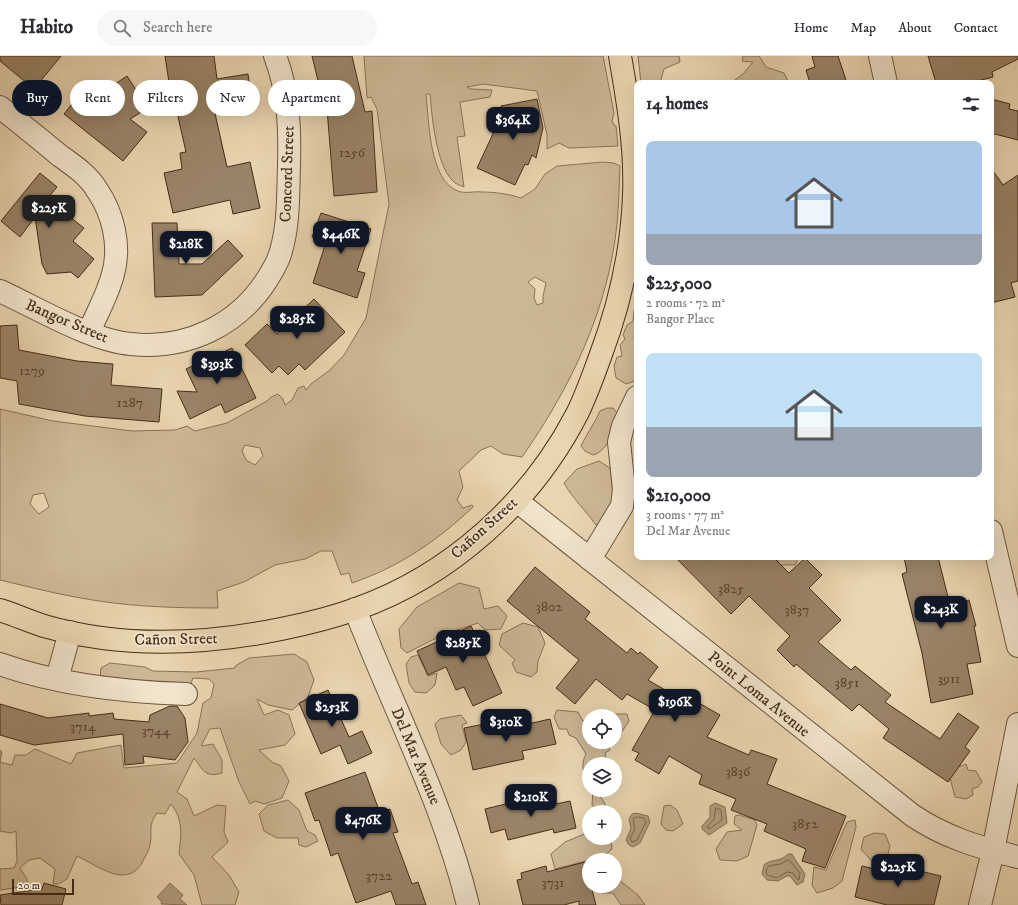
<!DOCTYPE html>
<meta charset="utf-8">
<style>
:root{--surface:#fff;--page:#f7f7f7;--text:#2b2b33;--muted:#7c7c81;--line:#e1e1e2;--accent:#111827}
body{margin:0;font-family:"IM FELL DW Pica",serif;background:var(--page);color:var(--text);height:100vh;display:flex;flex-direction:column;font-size:15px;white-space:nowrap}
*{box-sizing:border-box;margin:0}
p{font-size:13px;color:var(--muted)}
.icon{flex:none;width:22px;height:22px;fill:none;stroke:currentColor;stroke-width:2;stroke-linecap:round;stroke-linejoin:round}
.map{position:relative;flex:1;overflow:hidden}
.panel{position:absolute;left:634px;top:24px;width:360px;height:480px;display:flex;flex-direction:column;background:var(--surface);border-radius:8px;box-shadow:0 4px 16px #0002}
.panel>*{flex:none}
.banner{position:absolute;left:12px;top:24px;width:380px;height:36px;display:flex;gap:8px}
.fabs{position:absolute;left:582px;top:653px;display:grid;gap:8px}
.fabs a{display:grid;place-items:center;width:40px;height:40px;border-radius:50%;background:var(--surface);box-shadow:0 4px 16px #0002;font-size:20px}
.scale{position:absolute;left:12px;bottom:10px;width:62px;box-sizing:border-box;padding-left:4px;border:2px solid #452c19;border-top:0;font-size:11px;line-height:14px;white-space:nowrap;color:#452c19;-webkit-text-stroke:3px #f1e4cc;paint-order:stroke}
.price{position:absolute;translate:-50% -34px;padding:0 9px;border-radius:8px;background:var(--accent);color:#fff;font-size:13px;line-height:26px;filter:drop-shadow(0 1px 2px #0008)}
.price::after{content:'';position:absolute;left:50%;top:24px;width:12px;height:9px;margin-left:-6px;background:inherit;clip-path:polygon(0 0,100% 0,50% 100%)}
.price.active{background:#222;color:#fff}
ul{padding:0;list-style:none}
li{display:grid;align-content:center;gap:8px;height:212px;padding:0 12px}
li span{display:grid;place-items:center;height:124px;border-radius:8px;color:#555}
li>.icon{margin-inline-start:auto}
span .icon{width:72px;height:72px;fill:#fffc;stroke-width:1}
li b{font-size:17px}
h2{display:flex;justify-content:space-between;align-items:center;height:48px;padding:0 12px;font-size:17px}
.pill{padding:0 14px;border-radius:18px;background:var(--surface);box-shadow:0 4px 16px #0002;font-size:14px;line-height:36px}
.pill.active{background:var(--accent);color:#fff}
header{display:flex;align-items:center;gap:24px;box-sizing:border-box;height:56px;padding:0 20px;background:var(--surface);border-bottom:1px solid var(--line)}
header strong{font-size:19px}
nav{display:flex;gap:22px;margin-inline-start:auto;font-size:14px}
.search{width:280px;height:36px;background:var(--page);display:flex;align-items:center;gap:10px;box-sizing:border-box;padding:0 14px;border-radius:22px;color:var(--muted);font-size:15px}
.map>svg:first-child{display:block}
</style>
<header>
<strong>Habito</strong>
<div class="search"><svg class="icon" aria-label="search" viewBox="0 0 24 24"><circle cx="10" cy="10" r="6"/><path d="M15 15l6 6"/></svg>Search here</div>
<nav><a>Home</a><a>Map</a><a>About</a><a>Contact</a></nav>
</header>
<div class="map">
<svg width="1018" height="849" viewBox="0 0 1018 849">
<rect width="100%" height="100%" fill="#e9d5b0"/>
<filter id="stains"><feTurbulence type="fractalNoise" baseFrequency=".005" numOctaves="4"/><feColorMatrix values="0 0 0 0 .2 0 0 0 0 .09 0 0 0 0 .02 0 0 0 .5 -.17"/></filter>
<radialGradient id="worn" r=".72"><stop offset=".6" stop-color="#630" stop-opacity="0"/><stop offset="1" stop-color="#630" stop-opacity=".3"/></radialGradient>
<g fill="#cdb896" stroke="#897258" fill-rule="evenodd">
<path d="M364,0H603L614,57L612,65L614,69L616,70L618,90L569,92L559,87L547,93V79L537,35L483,28L467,31L471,33L492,34L490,41L460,46L465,80L457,81L464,131C460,129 455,128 453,125C436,109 432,61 430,38H426C429,64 429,125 458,135C465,138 474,135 482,136C495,136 509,138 521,142L535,133L545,118L557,110L603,106L614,107L620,110C619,129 619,148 617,168C608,254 571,331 522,401L503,398L491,390L481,394L459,415L463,431L457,444L463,452L472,449L473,451C437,485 399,511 352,527L349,517L341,519L332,495H321L305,503L275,509L244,526L217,535L218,552C178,552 139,551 99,545C65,540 33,532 0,524V353L53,365L132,375L175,374L187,370L195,375L227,367L267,345L271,341L278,338L283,343L285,349L292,344L298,332L304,330L306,334L311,328L330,314L344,299L366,262L389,148L377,53L371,41L367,42ZM535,221L546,227L543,240V247L537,249L534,242L535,233L528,226ZM245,389L260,392L263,400L255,409L246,404L242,395ZM44,437L49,451L39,458L30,448L33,439Z"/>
<polygon points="638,0 679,0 680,6 664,13 660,27 641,27"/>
<polygon points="743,0 759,0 766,11 784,17 789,27 731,27 743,18 753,6 742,5"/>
<polygon points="637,251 637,276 635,276 634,282 637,285 637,318 635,325 626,328 616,322 614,310 617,301 622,300 620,289 625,283 623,279 627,269 633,265 634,254"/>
<path d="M607,352H613L618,358C613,373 610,394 593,399L585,395L581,390C587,377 595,367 600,355Z"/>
<path d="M599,405L610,412L613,437L617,446L603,469H596C586,455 573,443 564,427L577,413Z"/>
<polygon points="776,501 799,501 795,509 780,509"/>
<polygon points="459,527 479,532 484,553 498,550 507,560 501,573 485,574 478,567 442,579 407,597 401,592 399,573 417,551"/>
<polygon points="523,567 538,571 545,587 538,605 537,616 531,621 516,616 512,607 515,604 499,589 502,578"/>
<path d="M294,598L307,606L314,624L308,641L292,654L268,649L257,643L264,659L278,654L289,659L295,678L285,689L259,694L272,706L281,710L289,725L282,742L264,748L255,745L250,748L239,726L220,672L210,673L201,690L213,688L222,704V717C205,722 203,714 194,702L177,736L187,743L194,760L217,749L226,750L224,776L228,786L212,801L229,819L239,836L235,849H202L194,819L179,798C181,778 184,765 171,748L165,758L157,757C147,771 153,774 150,789C149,794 146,799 144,803C129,835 100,811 77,800L67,823L58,828H53L55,813L40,802L29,804L20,812L27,823L28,830L0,834V813L14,812L17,805L16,775L11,777L0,775V694L2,696L0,706L12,709L15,699H26L35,693L71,708L77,697L121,689L124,712L177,707L197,677L203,647L211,642L214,628L209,623L193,622L190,630L100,621L101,612L110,607L145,611L153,615L196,616L235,612V610L249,602Z"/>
<polygon points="418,599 428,620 437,617 435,629 426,637 415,636 409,627 406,608 411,601"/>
<path d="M557,654L578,656L583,665L589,662V686H606L610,694L605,697L607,705L605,708H589V727C582,718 581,707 586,698L576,682L569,679L567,673H559L554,661Z"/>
<polygon points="615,658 627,658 629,665 619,680 615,682"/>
<polygon points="461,659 467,667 462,669 466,686 461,694 451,699 441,688 435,668 440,663"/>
<polygon points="966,708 968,714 976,715 982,726 978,731 972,733 973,739 966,743 955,741 950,722 956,712"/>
<polygon points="593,734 608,734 600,740 605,748 606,756 599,756 592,749"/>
<polygon points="288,744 299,754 307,775 315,779 318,785 306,791 299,789 298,782 277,782 264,775 259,758 268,749"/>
<polygon points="670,749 677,754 683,768 673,775 666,774 661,768 664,750"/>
<polygon points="739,759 755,764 757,769 748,800 737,805 720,804 716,793 727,776 742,774 734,768 735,760"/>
<polygon points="855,764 856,771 842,825 833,832 817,837 812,829 814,811 826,814 847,766"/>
<polygon points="589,776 589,782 611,782 612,793 600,804 589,804 588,815 586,805 555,813 551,798 565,786"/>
<polygon points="874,777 885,778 890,790 885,810 877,811 861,793 864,781"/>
<polygon points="615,824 619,824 638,839 645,849 621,849 613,837 602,837 600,834 601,830 615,830"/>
</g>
<g fill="#b19c7d" stroke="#866f55">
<polygon points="715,747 725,751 727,767 709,779 702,773 702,770 710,761 710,750"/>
<polygon points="636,757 648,760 650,766 640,787 633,791 629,789 626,784 631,772 629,763 632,758"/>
<path d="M788,798H792C796,806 801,811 805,818L803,826L797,829L790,820H787L778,825L767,824L762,818L764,809C772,802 779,807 788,798Z"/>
<polygon points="170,827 183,839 180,843 187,849 161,848 162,846 157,841"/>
</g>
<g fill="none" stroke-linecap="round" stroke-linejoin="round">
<g stroke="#7b644b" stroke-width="1">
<polygon points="716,752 721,754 722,764 709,773 707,771 714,763"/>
<polygon points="637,761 644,762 646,766 637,784 632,786 630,782 635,773 633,763"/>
<polygon points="789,804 800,817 799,824 797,823 793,817 787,816 777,822 767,819 766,814 769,810 780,808"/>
</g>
</g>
<g fill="#9a8468" stroke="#452c19">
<polygon points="0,0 61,0 34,33 0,5"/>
<polygon points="165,0 214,0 217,23 248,18 252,47 214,53 227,111 250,106 260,152 233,158 230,144 173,157 164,117 182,113 180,97 186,96 174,43 172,46"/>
<polygon points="312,0 352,0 365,56 372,55 377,136 334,140 326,40 322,41"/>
<polygon points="812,0 838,0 847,27 810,27 806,14 815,11"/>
<polygon points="928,0 1018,0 1018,3 992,16 993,21 970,27 936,27"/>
<polygon points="127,20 148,52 130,63 147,76 123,105 64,58 88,28 100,38"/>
<polygon points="537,43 543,72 536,102 532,99 528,109 525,108 515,129 477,112 492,80 495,72 494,64 503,63 501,50"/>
<polygon points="991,43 1010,48 1009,53 1018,55 1018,84 991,77"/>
<polygon points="991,112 1003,129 1018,119 1018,225 1011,227 1015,241 991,247"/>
<polygon points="40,117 57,131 47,143 84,172 73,185 94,203 78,222 71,216 47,218 42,208 35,161 20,181 1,165"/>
<polygon points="321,157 371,173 357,215 365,217 357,242 313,227 326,186 312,181"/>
<polygon points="152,167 177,167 179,208 202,208 228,184 243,200 202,239 155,241"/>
<polygon points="314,243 345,276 305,314 299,308 288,319 279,310 272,317 245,289 267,268 277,278"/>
<polygon points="17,269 19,294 77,305 113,308 111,329 162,333 159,366 85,360 19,348 17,325 0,322 0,270"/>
<polygon points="232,292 256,342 225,357 221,348 190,363 177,335 197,336 186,313"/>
<polygon points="675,501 773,501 789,517 805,502 822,519 809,532 841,564 818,586 851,614 855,610 891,639 885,646 940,683 958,657 979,671 965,691 970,695 948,726 883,682 889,673 859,648 852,655 796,608 794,611 777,594 790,580 749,540 731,558"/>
<polygon points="904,501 938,501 950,549 969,544 976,570 974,570 981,606 967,608 973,638 931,647 922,597 902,518 907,516"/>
<polygon points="535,511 590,556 585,563 627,597 631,592 638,598 640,596 658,611 648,624 696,652 699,647 720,659 707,681 749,699 751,694 777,703 767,728 846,760 825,812 802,805 806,793 764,775 767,768 731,754 736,743 699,728 702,719 669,700 659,718 635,704 639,697 632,694 655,654 627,638 622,644 596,623 575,648 556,632 579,604 507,545"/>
<polygon points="471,570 474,576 480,574 488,592 483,595 502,637 473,650 464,631 456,634 446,611 428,619 417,595"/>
<polygon points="328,634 349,681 362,675 372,697 348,708 340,689 321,698 299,647"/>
<polygon points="0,648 48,662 89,657 89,660 113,657 114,663 149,666 150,659 170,650 177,650 185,662 188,686 175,704 143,700 144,707 125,709 123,678 34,689 0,679"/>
<polygon points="550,663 556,688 522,695 524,703 473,714 464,672 490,667 492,676"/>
<polygon points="365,716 380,757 390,753 398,776 393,777 412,828 418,826 426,849 396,849 391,835 356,847 338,797 331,800 319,764 315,765 305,737"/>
<polygon points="550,744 551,749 570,745 576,772 554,777 553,773 508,784 505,773 491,777 485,753 518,745 519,751"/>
<polygon points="585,806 589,830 591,830 596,849 579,849 579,845 564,849 523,849 517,824 522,823 521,817 546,810 547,816"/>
<polygon points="862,810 914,822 916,814 941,820 934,849 887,849 855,841"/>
<polygon points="44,827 66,833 62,849 1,849 0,839 42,833"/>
</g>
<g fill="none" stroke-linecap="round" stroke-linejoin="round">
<g stroke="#6e563f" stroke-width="24">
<g id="minor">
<polyline points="880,0 886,27"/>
<path d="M0,51C20,67 40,83 59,99C73,109 88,119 97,134C113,157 121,190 113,218C108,238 97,257 89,276"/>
<path d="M0,235C37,252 92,285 131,288C187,294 239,269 268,222C273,214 279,204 281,195C289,168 288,138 289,110C290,73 289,36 275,0"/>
<path d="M517,445L912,759C944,781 980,792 1018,801"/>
<polyline points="991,475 1018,590"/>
<polyline points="590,503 622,450 624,433 619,386 623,370 637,341"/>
<path d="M355,553C393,652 443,746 468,849"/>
<path d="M0,608C59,629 124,636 186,638"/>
<polyline points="57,623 70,576"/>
<polyline points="980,849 993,795 1018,668"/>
</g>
</g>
<g stroke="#452c19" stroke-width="24">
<path id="major" d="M0,554C15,559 29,565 44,570C121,592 203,589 281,573C306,568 331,562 356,553C450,520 531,447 577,358C586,340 593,320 600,301C620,248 632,195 634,139C636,93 628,46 620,0"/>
</g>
<use href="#minor" stroke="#f1e4cc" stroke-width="22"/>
<use href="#major" stroke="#e9d5b0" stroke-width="22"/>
</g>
<g text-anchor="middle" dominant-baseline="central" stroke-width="3.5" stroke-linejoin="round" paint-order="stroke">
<g font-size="14" fill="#5a422d">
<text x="352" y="97">1256</text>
<text x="32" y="315">1279</text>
<text x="130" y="347">1287</text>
<text x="731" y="533">3825</text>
<text x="549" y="551">3802</text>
<text x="797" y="554">3837</text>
<text x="949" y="623">3911</text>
<text x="847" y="627">3851</text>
<text x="83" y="671">3714</text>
<text x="156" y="675">3744</text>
<text x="738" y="716">3836</text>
<text x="805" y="768">3852</text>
<text x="379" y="820">3722</text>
<text x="553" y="827">3731</text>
</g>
<g font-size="16" fill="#452c19" stroke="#f1e4cc">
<text transform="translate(287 118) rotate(-88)">Concord Street</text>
<text transform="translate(67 265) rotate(23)">Bangor Street</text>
<text transform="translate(484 472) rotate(-42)">Cañon Street</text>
<text transform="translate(176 583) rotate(-1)">Cañon Street</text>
<text transform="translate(759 638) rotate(39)">Point Loma Avenue</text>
<text transform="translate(416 700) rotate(67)">Del Mar Avenue</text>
</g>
</g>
<rect width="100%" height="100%" filter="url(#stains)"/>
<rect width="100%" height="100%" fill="url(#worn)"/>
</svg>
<div class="fabs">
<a><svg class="icon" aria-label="locate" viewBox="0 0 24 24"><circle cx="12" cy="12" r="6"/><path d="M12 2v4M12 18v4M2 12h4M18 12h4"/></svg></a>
<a><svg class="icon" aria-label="layers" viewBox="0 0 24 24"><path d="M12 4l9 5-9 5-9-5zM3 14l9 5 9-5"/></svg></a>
<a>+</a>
<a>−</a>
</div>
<div class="scale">20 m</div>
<b class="price" style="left:513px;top:85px">$364K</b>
<b class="price active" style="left:49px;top:173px">$225K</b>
<b class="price" style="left:341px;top:199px">$446K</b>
<b class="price" style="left:186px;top:209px">$218K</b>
<b class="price" style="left:297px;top:284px">$285K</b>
<b class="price" style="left:217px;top:329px">$393K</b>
<b class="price" style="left:941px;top:574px">$243K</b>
<b class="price" style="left:463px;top:608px">$285K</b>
<b class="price" style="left:675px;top:667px">$196K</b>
<b class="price" style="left:332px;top:672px">$253K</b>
<b class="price" style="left:506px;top:687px">$310K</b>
<b class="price" style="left:531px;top:762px">$210K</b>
<b class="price" style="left:363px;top:785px">$476K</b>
<b class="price" style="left:898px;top:832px">$225K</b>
<div class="banner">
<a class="pill active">Buy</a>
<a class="pill">Rent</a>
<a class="pill">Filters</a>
<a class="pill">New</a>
<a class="pill">Apartment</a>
</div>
<section class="panel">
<h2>14 homes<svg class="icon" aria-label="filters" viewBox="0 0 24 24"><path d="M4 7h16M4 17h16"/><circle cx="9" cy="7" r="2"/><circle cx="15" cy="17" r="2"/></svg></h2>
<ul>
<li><span style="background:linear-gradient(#a9c7e8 75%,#9aa5b1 0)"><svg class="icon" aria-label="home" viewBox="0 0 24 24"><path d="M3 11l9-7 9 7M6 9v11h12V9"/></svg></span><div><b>$225,000</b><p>2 rooms · 72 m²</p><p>Bangor Place</p></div></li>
<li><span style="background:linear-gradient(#bfe0f5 60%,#9aa5b1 0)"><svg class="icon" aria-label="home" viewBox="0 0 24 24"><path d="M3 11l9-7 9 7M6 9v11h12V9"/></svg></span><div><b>$210,000</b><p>3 rooms · 77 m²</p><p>Del Mar Avenue</p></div></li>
</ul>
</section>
</div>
